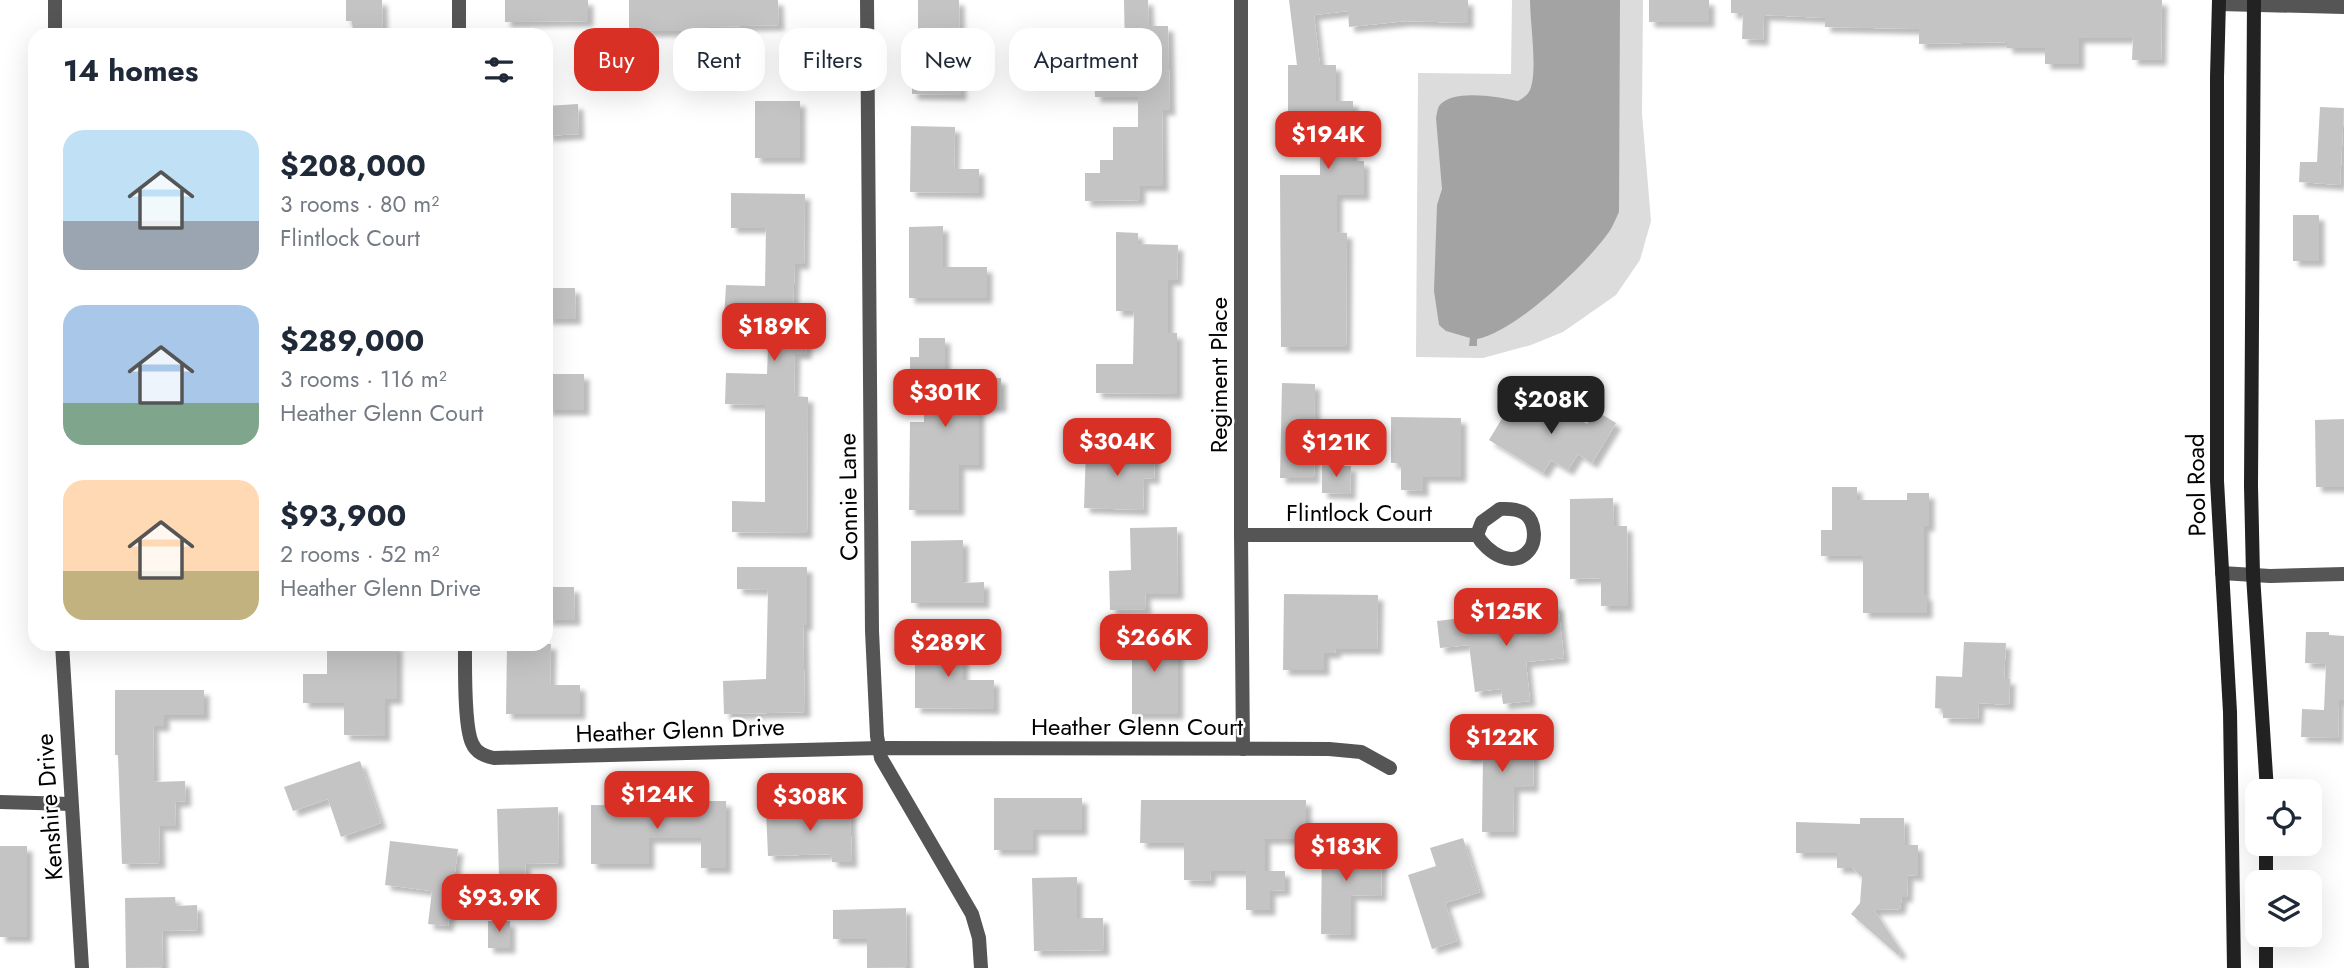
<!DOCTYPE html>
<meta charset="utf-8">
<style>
:root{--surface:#fff;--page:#f6f6f7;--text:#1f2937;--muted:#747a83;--accent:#d93025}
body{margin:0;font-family:Jost,sans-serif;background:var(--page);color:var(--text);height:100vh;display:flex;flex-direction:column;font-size:26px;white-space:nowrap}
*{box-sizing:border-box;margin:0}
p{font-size:23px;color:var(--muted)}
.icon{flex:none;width:38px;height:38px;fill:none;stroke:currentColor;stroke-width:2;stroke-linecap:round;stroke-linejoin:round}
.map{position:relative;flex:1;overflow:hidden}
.panel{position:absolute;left:28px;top:28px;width:525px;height:623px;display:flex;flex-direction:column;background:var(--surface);border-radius:21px;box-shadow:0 7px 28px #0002}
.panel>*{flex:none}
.banner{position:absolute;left:574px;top:28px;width:665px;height:63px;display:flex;gap:14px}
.controls{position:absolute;left:2245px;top:779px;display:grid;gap:14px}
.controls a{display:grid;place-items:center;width:77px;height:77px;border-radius:14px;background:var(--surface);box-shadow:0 7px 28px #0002;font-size:35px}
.price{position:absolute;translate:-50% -60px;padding:0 16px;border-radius:14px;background:var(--accent);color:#fff;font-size:23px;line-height:46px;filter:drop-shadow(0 2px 4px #0008)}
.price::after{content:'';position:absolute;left:50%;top:42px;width:21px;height:16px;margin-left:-10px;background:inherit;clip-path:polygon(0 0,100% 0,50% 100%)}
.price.current{background:#222;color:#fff}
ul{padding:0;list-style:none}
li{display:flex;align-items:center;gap:21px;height:175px;padding:0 35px}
li span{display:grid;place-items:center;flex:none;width:196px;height:140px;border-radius:21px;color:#555}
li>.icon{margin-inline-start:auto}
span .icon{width:84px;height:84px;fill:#fffc;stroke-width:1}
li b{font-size:30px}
h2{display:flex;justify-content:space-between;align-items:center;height:84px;padding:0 35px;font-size:30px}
.tag{padding:0 24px;border-radius:21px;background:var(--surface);box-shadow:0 7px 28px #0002;font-size:24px;line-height:63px}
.tag.current{background:var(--accent);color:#fff}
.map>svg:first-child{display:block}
</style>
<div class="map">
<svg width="2344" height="968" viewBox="0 0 2344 968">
<defs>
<filter id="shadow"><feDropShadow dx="5.5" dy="5.5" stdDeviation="2" flood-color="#0004"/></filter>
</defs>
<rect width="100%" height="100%" fill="#fff"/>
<polygon fill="#dcdcdc" points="1512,0 1643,0 1642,114 1651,221 1640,260 1616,295 1563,332 1531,345 1483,358 1416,357 1418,73 1511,74"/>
<path fill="#a3a3a3" d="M1530,0H1620L1619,212C1615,220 1612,229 1606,236C1583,267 1515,332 1477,339V346H1469L1470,338L1446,331L1439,325L1434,291L1437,205L1442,189L1436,118C1437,114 1437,110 1439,106C1452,88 1499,97 1518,101C1523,98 1528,95 1530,90C1538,71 1530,23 1530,0Z"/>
<g fill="#c4c4c4" filter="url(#shadow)">
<polygon points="346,0 382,0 383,35 353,35 352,21 346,21"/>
<polygon points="505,0 588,0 588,21 505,22"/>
<polygon points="629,0 778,0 779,25 708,27 708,31 629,31"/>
<polygon points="918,0 959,0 961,95 912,94 912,31 918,31"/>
<polygon points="1124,0 1148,0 1149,26 1168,26 1170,110 1162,110 1163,186 1140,186 1140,200 1085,201 1085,173 1100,173 1100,160 1113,160 1113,127 1138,127 1138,97 1095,97 1094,53 1125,52"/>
<polygon points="1289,0 1468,0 1468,23 1406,21 1349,27 1348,11 1314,15 1320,65 1336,65 1336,101 1353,101 1353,161 1364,161 1364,195 1337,195 1337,232 1347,233 1346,347 1281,347 1280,175 1320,175 1320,138 1288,138 1288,65 1297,65"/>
<rect x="1649" y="0" width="60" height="22"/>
<polygon points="1731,0 2162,0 2161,60 2132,60 2133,38 2079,38 2079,64 2045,64 2045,48 2007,48 2007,42 1919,44 1919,29 1825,27 1825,18 1764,15 1763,40 1742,39 1743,13 1731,13"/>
<rect x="755" y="101" width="45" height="57"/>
<polygon points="578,104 579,134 546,136 546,106"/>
<polygon points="2320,107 2344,108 2340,185 2299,182 2300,162 2317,162"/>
<polygon points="911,126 955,127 954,169 979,169 979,193 910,192"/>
<polygon points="731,193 805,194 804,264 795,264 793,305 808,306 806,354 795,354 794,396 808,397 807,533 732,532 732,501 765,502 765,405 725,404 726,373 767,374 769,321 724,320 726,285 765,286 766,228 731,228"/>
<rect x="2293" y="215" width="26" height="46"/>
<polygon points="943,226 943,267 987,267 987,298 909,298 909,227"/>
<polygon points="1116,232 1138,233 1138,244 1178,245 1177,280 1168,280 1168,333 1177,333 1177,394 1096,393 1096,364 1133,364 1134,311 1116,311"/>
<polygon points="546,288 575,288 576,319 546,319"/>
<polygon points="919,338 945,338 945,379 1001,378 1001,407 979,407 979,465 959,465 959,510 909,510 910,422 924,422 923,373 910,373 910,357 919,357"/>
<rect x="546" y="374" width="38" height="36"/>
<polygon points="1282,383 1315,384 1314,478 1280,478"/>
<polygon points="1547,400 1587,424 1596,411 1616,423 1592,463 1578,454 1568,470 1551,460 1543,473 1489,440 1512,402 1537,417"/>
<polygon points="1391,417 1461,418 1461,477 1423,477 1423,491 1401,490 1401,463 1391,463"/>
<polygon points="2344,419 2344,487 2316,487 2315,420"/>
<polygon points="1086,449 1155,451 1154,479 1144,478 1143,510 1084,508"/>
<polygon points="1322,465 1351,466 1350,494 1322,493"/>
<polygon points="1832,487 1857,487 1857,500 1907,500 1907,493 1929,493 1929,526 1924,526 1924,595 1927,595 1927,613 1863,613 1863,556 1821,556 1821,530 1832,530"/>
<polygon points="1613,498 1614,526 1627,526 1628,606 1601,606 1601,578 1570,579 1570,499"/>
<polygon points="1177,527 1178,594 1145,594 1146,609 1110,610 1109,571 1131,570 1130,528"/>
<polygon points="963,540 963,583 984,582 984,603 911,603 911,541"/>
<polygon points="737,567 807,567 807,625 803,625 805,712 724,714 723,681 766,679 768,590 737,589"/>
<polygon points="546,587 574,587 575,620 546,620"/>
<polygon points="1284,594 1378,595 1377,649 1336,649 1335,653 1324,653 1324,670 1283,670"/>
<polygon points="1558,604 1564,658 1526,662 1530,701 1503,704 1501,689 1475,692 1469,645 1440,648 1437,621 1479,616 1479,623 1525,618 1524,608"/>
<polygon points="1132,628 1159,628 1159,643 1178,643 1178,714 1132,714"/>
<polygon points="2306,632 2329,632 2329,635 2344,636 2344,700 2339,700 2338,738 2301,737 2302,709 2324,710 2326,664 2305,663"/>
<polygon points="915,642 963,642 963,680 994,680 994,709 915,708"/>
<polygon points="1964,642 2006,643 2004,679 2010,679 2009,705 1979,703 1978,719 1943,718 1943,709 1935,708 1936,676 1962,677"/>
<polygon points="327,644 397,644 397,699 385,699 385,736 344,735 344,703 303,703 303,674 327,674"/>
<polygon points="507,644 551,644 550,685 580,685 580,714 506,714"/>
<polygon points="115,690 204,690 204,715 164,715 164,726 153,726 154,782 185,781 186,801 175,802 176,826 159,826 160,863 122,864 118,755 115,755"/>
<polygon points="1466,733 1534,735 1533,787 1514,787 1513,832 1482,832 1483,757 1465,757"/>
<polygon points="360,761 381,823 341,837 328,799 293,811 284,787"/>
<polygon points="994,798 1082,798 1082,830 1033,830 1033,850 994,850"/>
<polygon points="1141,800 1306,800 1306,839 1265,839 1265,871 1285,871 1285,890 1270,891 1270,910 1246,910 1246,871 1211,871 1210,881 1184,880 1184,843 1140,843"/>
<polygon points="667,801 726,801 726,868 701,868 701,838 649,838 649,864 591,864 591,805 667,806"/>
<polygon points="558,807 559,863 525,864 527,910 500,910 497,809"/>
<polygon points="850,809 852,862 832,862 831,854 768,856 766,811"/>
<polygon points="1860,818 1904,818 1905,845 1918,845 1918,876 1908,875 1907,897 1902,897 1900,909 1874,910 1901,951 1898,955 1851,914 1860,903 1862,877 1852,868 1837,868 1837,853 1796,853 1796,822 1860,824"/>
<polygon points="1463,838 1480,892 1445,903 1457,941 1432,949 1408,875 1436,866 1430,848"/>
<polygon points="1322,840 1344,840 1344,849 1382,850 1381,896 1351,895 1351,935 1321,934"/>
<polygon points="390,841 458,849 448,926 428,924 432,891 385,885"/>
<rect x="0" y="846" width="27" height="91"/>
<polygon points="1077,877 1077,918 1103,918 1104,950 1034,951 1032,878"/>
<polygon points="175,897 176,906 197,905 198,930 162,931 163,967 126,968 125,898"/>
<polygon points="906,908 907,967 867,968 867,939 833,939 833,910"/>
<rect x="488" y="921" width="22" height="27"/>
</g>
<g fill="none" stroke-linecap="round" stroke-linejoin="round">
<g stroke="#555" stroke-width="14">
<polyline points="459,0 459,35"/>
<polyline points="867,0 872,631 877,736 881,758 972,914 979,938 981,968"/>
<polyline points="1241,0 1241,535 1243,749"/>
<polyline points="2219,4 2344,7"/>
<polyline points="55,35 55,0"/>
<path d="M1500,509C1519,508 1533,512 1534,534C1534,539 1533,545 1530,549C1514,571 1486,552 1477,535L1482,522Z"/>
<polyline points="1241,535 1477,535"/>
<polyline points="2222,573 2270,576 2344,574"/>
<polyline points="62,644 82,968"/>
<path d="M465,644C465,666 464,726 472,743C476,753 485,756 494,758L880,748L1329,749L1361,752L1390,768"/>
<polyline points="0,802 71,804"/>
</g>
<g stroke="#222" stroke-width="14">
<polyline points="2219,0 2217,77 2217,481 2230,712 2234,968"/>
<polyline points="2254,0 2251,486 2253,575 2267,791"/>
<polyline points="2266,882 2266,844"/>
<polyline points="2266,968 2266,934"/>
</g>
</g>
<g text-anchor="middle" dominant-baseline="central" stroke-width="5" stroke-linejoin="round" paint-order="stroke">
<g font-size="24" fill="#000" stroke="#fff">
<text transform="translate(1218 375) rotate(-90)">Regiment Place</text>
<text transform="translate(2196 485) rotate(-91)">Pool Road</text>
<text transform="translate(848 497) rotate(-91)">Connie Lane</text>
<text x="1359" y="512">Flintlock Court</text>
<text x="1137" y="726">Heather Glenn Court</text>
<text transform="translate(680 730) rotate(-2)">Heather Glenn Drive</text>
<text transform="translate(49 807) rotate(-94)">Kenshire Drive</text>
</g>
</g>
</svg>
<div class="controls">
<a><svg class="icon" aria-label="locate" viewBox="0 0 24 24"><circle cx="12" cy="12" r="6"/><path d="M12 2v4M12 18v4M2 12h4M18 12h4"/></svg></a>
<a><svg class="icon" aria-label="layers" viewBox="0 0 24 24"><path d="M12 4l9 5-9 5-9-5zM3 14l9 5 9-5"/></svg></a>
</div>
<b class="price" style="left:1328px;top:171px">$194K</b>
<b class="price" style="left:774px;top:363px">$189K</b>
<b class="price" style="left:945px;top:429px">$301K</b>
<b class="price current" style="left:1551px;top:436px">$208K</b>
<b class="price" style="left:1117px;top:478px">$304K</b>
<b class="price" style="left:1336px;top:479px">$121K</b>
<b class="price" style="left:1506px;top:648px">$125K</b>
<b class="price" style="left:1154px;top:674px">$266K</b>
<b class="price" style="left:948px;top:679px">$289K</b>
<b class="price" style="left:1502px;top:774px">$122K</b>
<b class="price" style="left:657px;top:831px">$124K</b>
<b class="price" style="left:810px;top:833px">$308K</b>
<b class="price" style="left:1346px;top:883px">$183K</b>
<b class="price" style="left:499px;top:934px">$93.9K</b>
<div class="banner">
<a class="tag current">Buy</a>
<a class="tag">Rent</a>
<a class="tag">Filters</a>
<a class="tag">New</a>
<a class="tag">Apartment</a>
</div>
<section class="panel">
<h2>14 homes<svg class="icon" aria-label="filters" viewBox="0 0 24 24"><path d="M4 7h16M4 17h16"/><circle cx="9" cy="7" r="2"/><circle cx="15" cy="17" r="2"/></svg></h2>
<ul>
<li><span style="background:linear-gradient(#bfe0f5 65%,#9aa5b1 0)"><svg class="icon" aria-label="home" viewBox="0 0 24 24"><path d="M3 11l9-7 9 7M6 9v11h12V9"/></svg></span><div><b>$208,000</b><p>3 rooms · 80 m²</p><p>Flintlock Court</p></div></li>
<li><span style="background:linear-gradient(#a9c7e8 70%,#7fa58c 0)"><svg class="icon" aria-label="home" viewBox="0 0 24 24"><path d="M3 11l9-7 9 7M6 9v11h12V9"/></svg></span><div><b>$289,000</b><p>3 rooms · 116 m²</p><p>Heather Glenn Court</p></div></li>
<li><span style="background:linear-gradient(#ffd9b3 65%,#c2b280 0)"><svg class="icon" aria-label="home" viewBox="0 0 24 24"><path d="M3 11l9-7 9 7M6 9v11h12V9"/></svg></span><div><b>$93,900</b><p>2 rooms · 52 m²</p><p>Heather Glenn Drive</p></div></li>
</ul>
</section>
</div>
